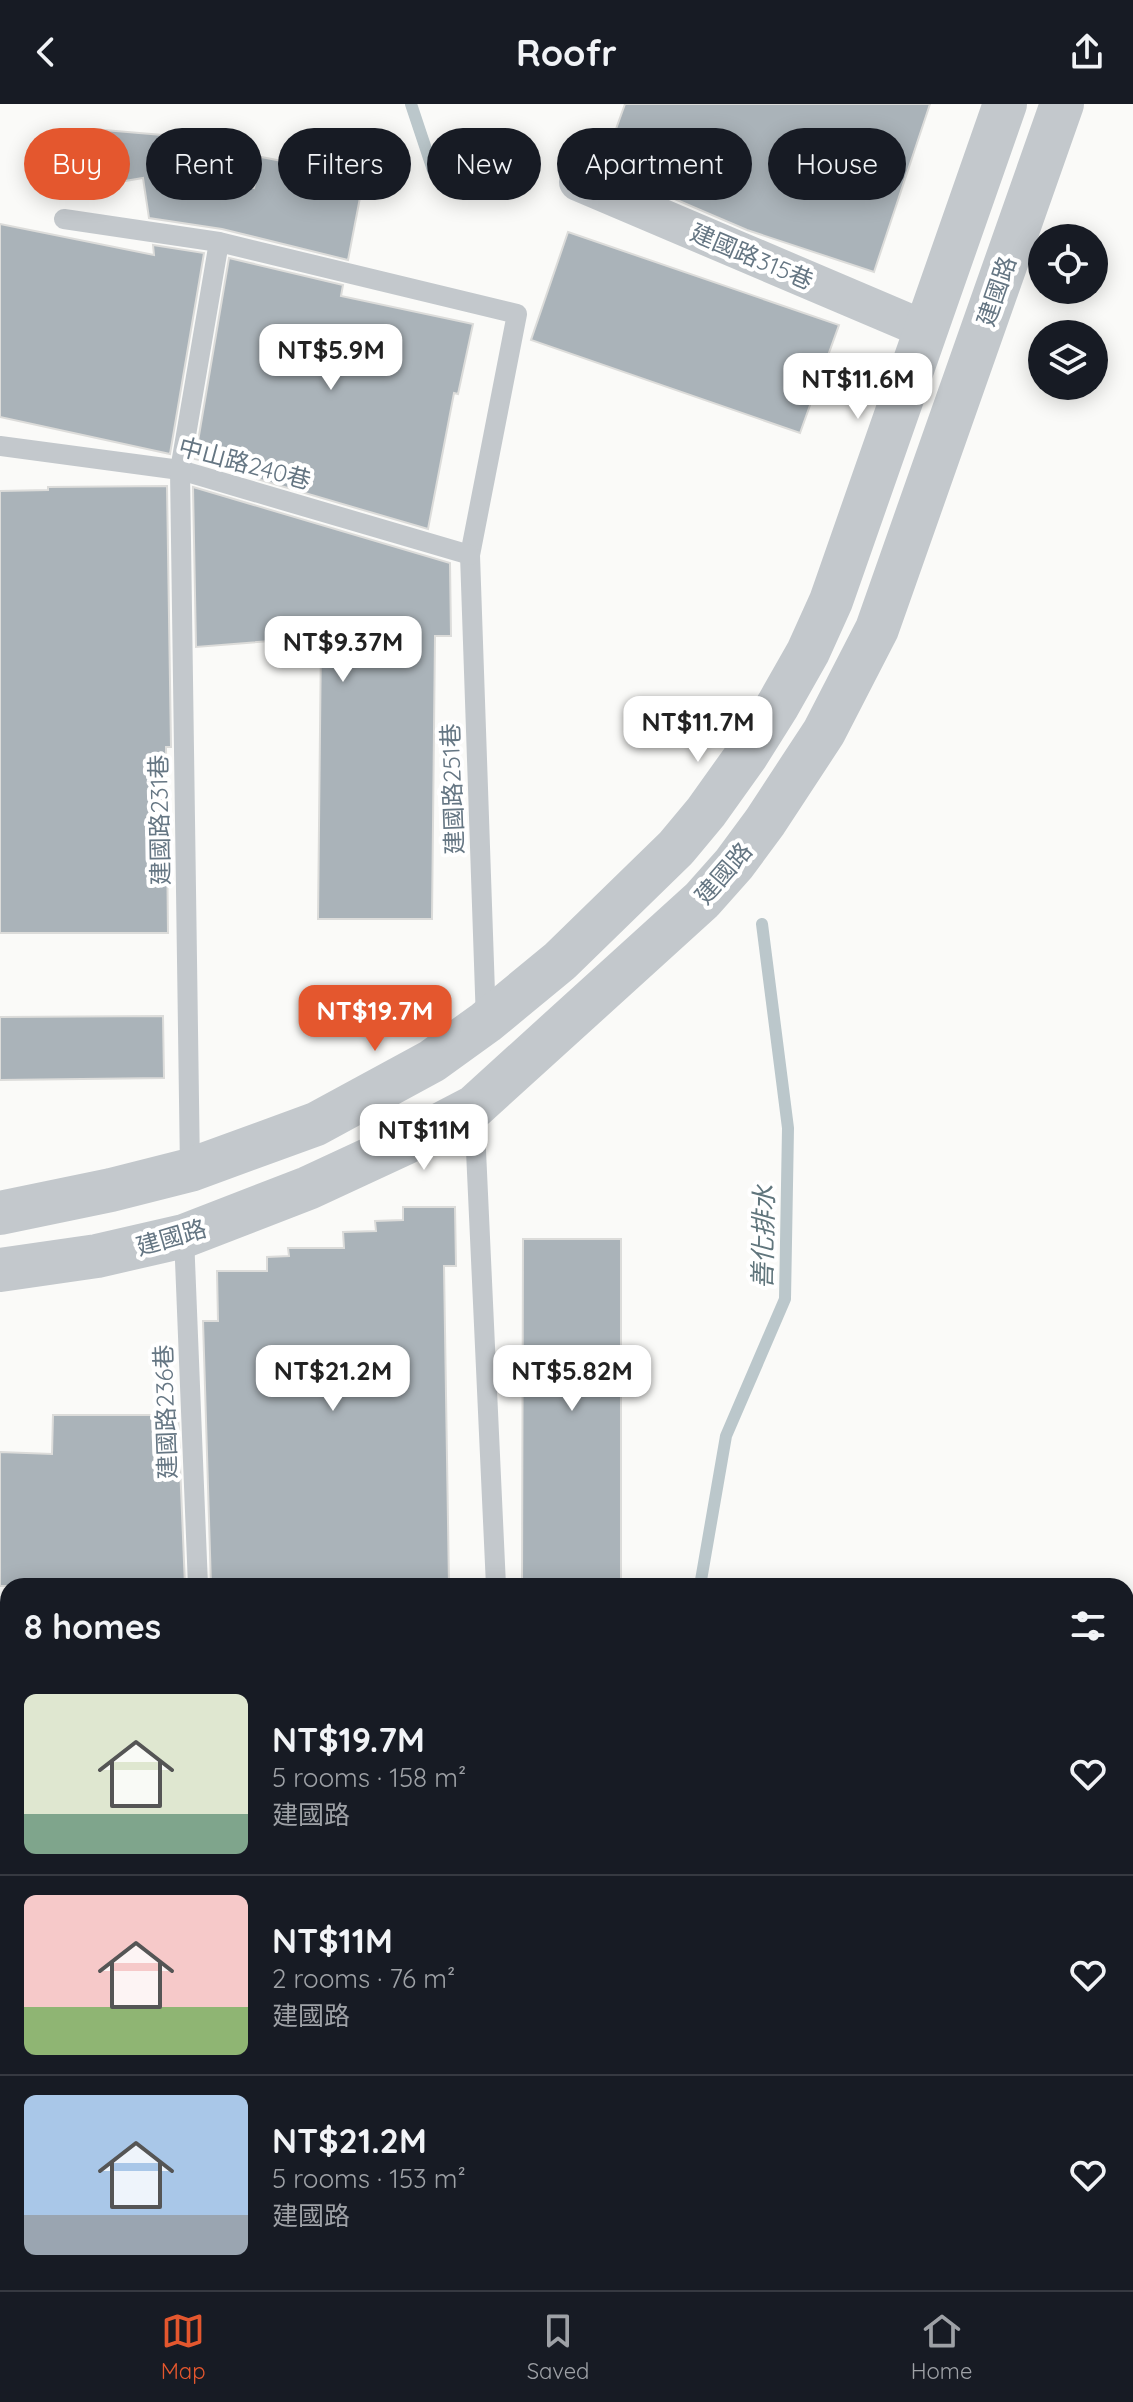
<!DOCTYPE html>
<meta charset="utf-8">
<style>
:root{--surface:#171b24;--page:#242831;--text:#f1f3f6;--muted:#9ea1a6;--line:#363941;--accent:#e4572e}
body{margin:0;font-family:Quicksand,"Noto Sans TC",sans-serif;background:var(--page);color:var(--text);height:100vh;display:flex;flex-direction:column;font-size:30px;white-space:nowrap}
*{box-sizing:border-box;margin:0}
p{font-size:26px;color:var(--muted)}
.icon{flex:none;width:44px;height:44px;fill:none;stroke:currentColor;stroke-width:2;stroke-linecap:round;stroke-linejoin:round}
.map{position:relative;flex:1;overflow:hidden}
.drawer{position:absolute;left:0px;top:1474px;width:1134px;height:712px;display:flex;flex-direction:column;background:var(--surface);border-radius:24px 24px 0 0;box-shadow:0 4px 20px #0003}
.drawer>*{flex:none}
.hud{position:absolute;left:24px;top:24px;width:1086px;height:72px;display:flex;gap:16px}
.controls{position:absolute;left:1028px;top:120px;display:grid;gap:16px}
.controls a{display:grid;place-items:center;width:80px;height:80px;border-radius:50%;background:var(--surface);box-shadow:0 4px 20px #0003;font-size:40px}
.price{position:absolute;translate:-50% -68px;padding:0 18px;border-radius:16px;background:#fff;color:#222;font-size:26px;line-height:52px;filter:drop-shadow(0 2px 4px #0008)}
.price::after{content:'';position:absolute;left:50%;top:48px;width:24px;height:18px;margin-left:-12px;background:inherit;clip-path:polygon(0 0,100% 0,50% 100%)}
.price.on{background:var(--accent);color:#fff}
ul{padding:0;list-style:none}
li{display:flex;align-items:center;gap:24px;height:200px;padding:0 24px}
li+li{border-top:2px solid var(--line)}
li span{display:grid;place-items:center;flex:none;width:224px;height:160px;border-radius:12px;color:#555}
li>.icon{margin-inline-start:auto}
span .icon{width:96px;height:96px;fill:#fffc;stroke-width:1}
li b{font-size:34px}
h2{display:flex;justify-content:space-between;align-items:center;height:96px;padding:0 24px;font-size:34px}
.pill{padding:0 28px;border-radius:36px;background:var(--surface);box-shadow:0 4px 20px #0003;font-size:28px;line-height:72px}
.pill.on{background:var(--accent);color:#fff}
header{display:flex;justify-content:space-between;align-items:center;height:104px;padding:0 24px;background:var(--surface);font-size:36px;font-weight:700}
.tabs{display:flex;justify-content:space-around;align-items:center;height:112px;border-top:2px solid var(--line);background:var(--surface);font-size:22px;color:var(--muted)}
.tabs a{display:grid;justify-items:center;gap:4px}
.tabs .on{color:var(--accent)}
.map>svg:first-child{display:block}
</style>
<header><svg class="icon" aria-label="back" viewBox="0 0 24 24"><path d="M15 5l-7 7 7 7"/></svg>Roofr<svg class="icon" aria-label="share" viewBox="0 0 24 24"><path d="M12 15V3M7 8l5-5 5 5M5 13v7h14v-7"/></svg></header>
<div class="map">
<svg width="1133" height="2186" viewBox="0 0 1133 2186">
<rect width="100%" height="100%" fill="#fafaf8"/>
<g fill="none" stroke-linecap="round" stroke-linejoin="round">
<g stroke="#bbc7cb" stroke-width="12">
<polyline points="411,0 433,66"/>
<polyline points="700,1482 726,1332 785,1195 788,1024 762,820"/>
<polyline points="579,2186 581,2178"/>
</g>
</g>
<g fill="#aab3b9" stroke="#dcdcda" stroke-width="2">
<polygon points="625,0 930,0 874,168 747,126 602,64"/>
<polygon points="92,25 186,33 192,72 254,84 261,53 319,64 318,71 363,78 348,156 222,125 149,114 143,74 54,89 44,33"/>
<polygon points="0,120 154,151 153,141 204,149 170,350 0,313"/>
<polygon points="568,128 839,221 800,329 531,236"/>
<polygon points="229,154 343,181 341,192 473,220 458,290 454,289 428,425 257,375 257,370 195,355"/>
<polygon points="167,382 171,643 166,643 168,829 0,829 0,387 48,386 48,383"/>
<polygon points="193,383 450,459 451,532 435,532 432,815 318,815 321,533 196,543"/>
<polygon points="163,912 164,974 0,976 0,913"/>
<polygon points="403,1103 455,1103 456,1162 444,1162 449,1482 211,1482 203,1217 218,1217 217,1167 267,1167 267,1153 289,1152 288,1144 344,1144 343,1128 376,1127 375,1117 403,1116"/>
<polygon points="523,1135 621,1135 621,1482 522,1482"/>
<polygon points="53,1311 178,1311 185,1482 0,1482 0,1348 52,1350"/>
</g>
<g fill="none" stroke-linecap="round" stroke-linejoin="round">
<g stroke="#c3c8cc" stroke-width="20">
<polyline points="64,115 219,138 517,210 470,451 486,918"/>
<polyline points="0,342 180,366 470,451"/>
<polyline points="474,1003 496,1482"/>
<polyline points="190,1066 180,366 219,138"/>
<polyline points="184,1132 198,1482"/>
<polyline points="0,1712 8,1712"/>
<polyline points="0,2034 8,2034"/>
<polyline points="169,2178 169,2186"/>
</g>
<polyline stroke="#c3c8cc" stroke-width="38" points="578,78 926,226"/>
<g stroke="#c3c8cc" stroke-width="44">
<polyline points="0,1109 111,1086 190,1066 316,1020 432,957 486,918 560,857 676,744 706,708 746,652 778,601 808,548 831,497 1005,0"/>
<polyline points="0,1166 97,1152 184,1132 308,1084 405,1039 474,1003 702,796 734,760 765,718 824,628 877,525 1062,0"/>
</g>
</g>
<g text-anchor="middle" dominant-baseline="central" stroke-width="8" stroke-linejoin="round" paint-order="stroke">
<g font-size="24" fill="#657683" stroke="#fff">
<text transform="translate(752 152) rotate(23)">建國路315巷</text>
<text transform="translate(996 187) rotate(-71)">建國路</text>
<text transform="translate(245 359) rotate(15)">中山路240巷</text>
<text transform="translate(452 685) rotate(-92)">建國路251巷</text>
<text transform="translate(159 716) rotate(-91)">建國路231巷</text>
<text transform="translate(723 769) rotate(-49)">建國路</text>
<text transform="translate(171 1133) rotate(-16)">建國路</text>
<text transform="translate(165 1308) rotate(-92)">建國路236巷</text>
</g>
<g font-size="26" font-style="italic" fill="#60757c" stroke="#fff">
<text transform="translate(763 1133) rotate(-89)">善化排水</text>
</g>
</g>
</svg>
<div class="controls">
<a><svg class="icon" aria-label="locate" viewBox="0 0 24 24"><circle cx="12" cy="12" r="6"/><path d="M12 2v4M12 18v4M2 12h4M18 12h4"/></svg></a>
<a><svg class="icon" aria-label="layers" viewBox="0 0 24 24"><path d="M12 4l9 5-9 5-9-5zM3 14l9 5 9-5"/></svg></a>
</div>
<b class="price" style="left:331px;top:288px">NT$5.9M</b>
<b class="price" style="left:858px;top:317px">NT$11.6M</b>
<b class="price" style="left:343px;top:580px">NT$9.37M</b>
<b class="price" style="left:698px;top:660px">NT$11.7M</b>
<b class="price on" style="left:375px;top:949px">NT$19.7M</b>
<b class="price" style="left:424px;top:1068px">NT$11M</b>
<b class="price" style="left:333px;top:1309px">NT$21.2M</b>
<b class="price" style="left:572px;top:1309px">NT$5.82M</b>
<div class="hud">
<a class="pill on">Buy</a>
<a class="pill">Rent</a>
<a class="pill">Filters</a>
<a class="pill">New</a>
<a class="pill">Apartment</a>
<a class="pill">House</a>
</div>
<section class="drawer">
<h2>8 homes<svg class="icon" aria-label="filters" viewBox="0 0 24 24"><path d="M4 7h16M4 17h16"/><circle cx="9" cy="7" r="2"/><circle cx="15" cy="17" r="2"/></svg></h2>
<ul>
<li><span style="background:linear-gradient(#dfe7d0 75%,#7fa58c 0)"><svg class="icon" aria-label="home" viewBox="0 0 24 24"><path d="M3 11l9-7 9 7M6 9v11h12V9"/></svg></span><div><b>NT$19.7M</b><p>5 rooms · 158 m²</p><p>建國路</p></div><svg class="icon" aria-label="heart" viewBox="0 0 24 24"><path d="M12 20l-8-8c-3-5 5-10 8-4 3-6 11-1 8 4z"/></svg></li>
<li><span style="background:linear-gradient(#f6c9c9 70%,#8fb573 0)"><svg class="icon" aria-label="home" viewBox="0 0 24 24"><path d="M3 11l9-7 9 7M6 9v11h12V9"/></svg></span><div><b>NT$11M</b><p>2 rooms · 76 m²</p><p>建國路</p></div><svg class="icon" aria-label="heart" viewBox="0 0 24 24"><path d="M12 20l-8-8c-3-5 5-10 8-4 3-6 11-1 8 4z"/></svg></li>
<li><span style="background:linear-gradient(#a9c7e8 75%,#9aa5b1 0)"><svg class="icon" aria-label="home" viewBox="0 0 24 24"><path d="M3 11l9-7 9 7M6 9v11h12V9"/></svg></span><div><b>NT$21.2M</b><p>5 rooms · 153 m²</p><p>建國路</p></div><svg class="icon" aria-label="heart" viewBox="0 0 24 24"><path d="M12 20l-8-8c-3-5 5-10 8-4 3-6 11-1 8 4z"/></svg></li>
</ul>
</section>
</div>
<nav class="tabs">
<a class="on"><svg class="icon" aria-label="map" viewBox="0 0 24 24"><path d="M3 6l6-2 6 2 6-2v14l-6 2-6-2-6 2zM9 4v14M15 6v14"/></svg>Map</a>
<a><svg class="icon" aria-label="saved" viewBox="0 0 24 24"><path d="M7 4h10v16l-5-4-5 4z"/></svg>Saved</a>
<a><svg class="icon" aria-label="home" viewBox="0 0 24 24"><path d="M3 11l9-7 9 7M6 9v11h12V9"/></svg>Home</a>
</nav>
